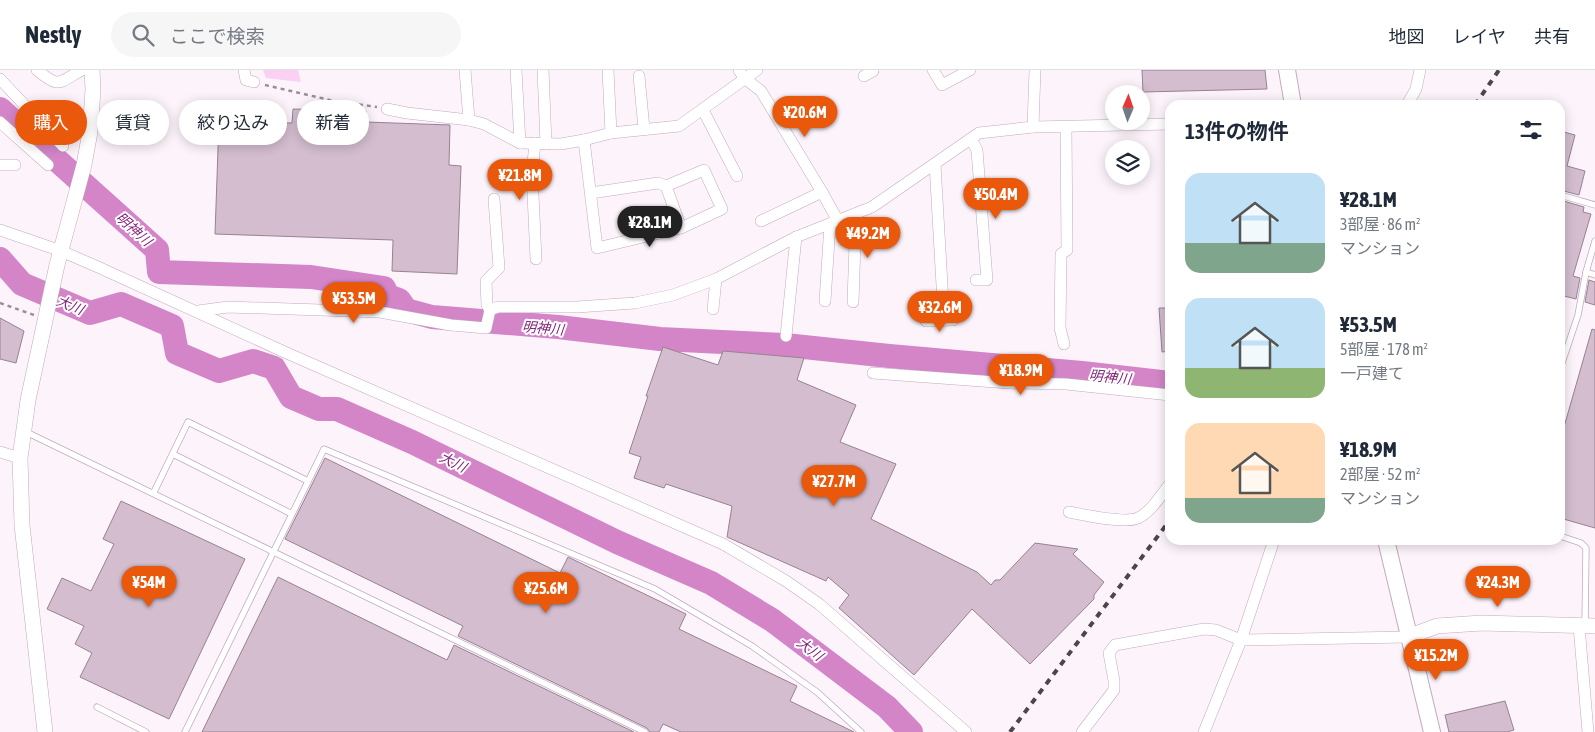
<!DOCTYPE html>
<html lang="ja">
<meta charset="utf-8">
<style>
:root{--surface:#fff;--page:#f6f6f7;--text:#1f2937;--muted:#747a83;--line:#e0e1e3;--accent:#ea580c}
body{margin:0;font-family:"Asap Condensed","Noto Sans JP",sans-serif;background:var(--page);color:var(--text);height:100vh;display:flex;flex-direction:column;font-size:19px;white-space:nowrap}
*{box-sizing:border-box;margin:0}
p{font-size:16px;color:var(--muted)}
.icon{flex:none;width:28px;height:28px;fill:none;stroke:currentColor;stroke-width:2;stroke-linecap:round;stroke-linejoin:round}
.map{position:relative;flex:1;overflow:hidden}
.details{position:absolute;left:1165px;top:30px;width:400px;height:445px;display:flex;flex-direction:column;background:var(--surface);border-radius:15px;box-shadow:0 2px 12px #0003}
.details>*{flex:none}
.top-card{position:absolute;left:15px;top:30px;width:475px;height:45px;display:flex;gap:10px}
.needle{width:32px;rotate:2deg}
.buttons{position:absolute;left:1105px;top:15px;display:grid;gap:10px}
.buttons a{display:grid;place-items:center;width:45px;height:45px;border-radius:50%;background:var(--surface);box-shadow:0 2px 12px #0003;font-size:25px}
.price{position:absolute;translate:-50% -42px;padding:0 11px;border-radius:18px;background:var(--accent);color:#fff;font-size:16px;line-height:32px;filter:drop-shadow(0 1px 2px #0008)}
.price::after{content:'';position:absolute;left:50%;top:30px;width:15px;height:11px;margin-left:-8px;background:inherit;clip-path:polygon(0 0,100% 0,50% 100%)}
.price.on{background:#222;color:#fff}
ul{padding:0;list-style:none}
li{display:flex;align-items:center;gap:15px;height:125px;padding:0 20px}
li span{display:grid;place-items:center;flex:none;width:140px;height:100px;border-radius:15px;color:#555}
li>.icon{margin-inline-start:auto}
span .icon{width:60px;height:60px;fill:#fffc;stroke-width:1}
li b{font-size:21px}
h2{display:flex;justify-content:space-between;align-items:center;height:60px;padding:0 20px;font-size:21px}
.pill{padding:0 18px;border-radius:22px;background:var(--surface);box-shadow:0 2px 12px #0003;font-size:18px;line-height:45px}
.pill.on{background:var(--accent);color:#fff}
header{display:flex;align-items:center;gap:30px;box-sizing:border-box;height:70px;padding:0 25px;background:var(--surface);border-bottom:1px solid var(--line)}
header strong{font-size:24px}
nav{display:flex;gap:28px;margin-inline-start:auto;font-size:18px}
.search{width:350px;height:45px;background:var(--page);display:flex;align-items:center;gap:12px;box-sizing:border-box;padding:0 18px;border-radius:28px;color:var(--muted);font-size:19px}
.map>svg:first-child{display:block}
</style>
<header>
<strong>Nestly</strong>
<div class="search"><svg class="icon" aria-label="search" viewBox="0 0 24 24"><circle cx="10" cy="10" r="6"/><path d="M15 15l6 6"/></svg>ここで検索</div>
<nav><a>地図</a><a>レイヤ</a><a>共有</a></nav>
</header>
<div class="map">
<svg width="1595" height="662" viewBox="0 0 1595 662">
<rect width="100%" height="100%" fill="#fdf3fb"/>
<polygon fill="#fbd0f3" points="263,0 298,0 301,12 266,8"/>
<g fill="none" stroke-linecap="round" stroke-linejoin="round">
<g stroke="#d385c8" stroke-width="24">
<polyline points="0,39 157,180 159,202 311,207 384,218 388,226 399,230 406,240 432,247 558,257 660,269 785,275 889,286 1082,303 1170,313"/>
<polyline points="0,189 22,214 90,243 121,234 172,256 177,283 219,301 253,291 274,298 291,327 319,339 337,339 412,372 617,472 711,513 772,550 887,637 911,662"/>
</g>
</g>
<g fill="#d3bdcf" stroke="#978293">
<polygon points="1142,0 1265,0 1267,19 1143,22"/>
<polygon points="293,39 366,41 366,52 450,55 449,95 461,96 457,204 392,201 393,170 215,164 219,51 292,53"/>
<polygon points="1560,61 1575,65 1567,96 1585,101 1579,125 1560,120"/>
<polygon points="1560,130 1584,137 1583,142 1591,144 1573,206 1580,208 1576,229 1560,225"/>
<polygon points="1589,210 1595,212 1595,235 1585,232"/>
<polygon points="1159,238 1170,238 1170,281 1162,282"/>
<polygon points="0,248 24,261 16,293 0,289"/>
<polygon points="1592,259 1595,260 1595,458 1560,448 1560,371"/>
<polygon points="663,277 718,295 723,281 804,288 797,310 856,335 840,372 896,394 871,449 977,502 991,515 995,510 1000,510 1035,473 1078,479 1073,484 1104,512 1094,525 1094,529 1030,594 972,539 914,605 839,538 849,525 828,507 826,511 727,467 732,436 666,414 664,418 634,408 641,387 629,383 648,326 646,326"/>
<polygon points="325,388 560,503 568,487 686,544 679,559 797,616 790,631 854,662 681,662 663,654 659,662 650,662 647,658 458,566 463,556 285,469"/>
<polygon points="121,431 245,489 169,649 80,607 92,583 75,574 84,556 47,539 62,508 91,521 114,474 103,469"/>
<polygon points="278,507 447,590 454,575 634,662 202,662"/>
<polygon points="1505,631 1514,660 1507,662 1449,662 1445,645"/>
</g>
<g fill="none" stroke-linecap="round" stroke-linejoin="round">
<g stroke="#c1abbd" stroke-width="7">
<g id="service">
<polyline points="1560,125 1595,135"/>
<polyline points="1586,202 1595,205"/>
<polyline points="1560,302 1561,296 1578,245 1586,202 1595,171"/>
<polyline points="24,361 645,662"/>
<polyline points="173,384 292,444"/>
<polyline points="154,422 188,352 308,411"/>
<polyline points="1560,466 1581,473 1586,478 1585,554"/>
<polyline points="97,637 146,662"/>
<polyline points="185,662 324,379 655,519 752,576 817,622 861,662"/>
</g>
</g>
<g stroke="#c1abbd" stroke-width="12">
<g id="minor">
<path d="M37,0C60,19 58,13 82,0"/>
<polyline points="244,0 246,10 254,12"/>
<polyline points="465,0 469,50"/>
<polyline points="516,0 520,73"/>
<polyline points="543,0 546,74"/>
<polyline points="608,0 611,63"/>
<polyline points="739,0 744,8 761,21 822,122 838,151"/>
<polyline points="933,0 942,15 970,0"/>
<polyline points="639,6 644,59"/>
<polyline points="864,6 873,1 873,0"/>
<polyline points="0,9 63,76"/>
<polyline points="1407,35 1416,19 1420,0"/>
<polyline points="387,39 407,43 469,50 484,54 520,73 561,74 584,70 611,63 679,56 757,0"/>
<polyline points="703,40 737,106"/>
<polyline points="0,52 48,95"/>
<polyline points="1033,57 1035,0"/>
<polyline points="971,69 977,80 987,210 976,210"/>
<polyline points="584,70 597,178 681,158 666,116 658,113 591,123"/>
<polyline points="535,73 532,103 536,189"/>
<polyline points="935,94 944,250"/>
<polyline points="0,95 15,95"/>
<polyline points="666,116 704,100 722,139 681,158"/>
<polyline points="761,151 822,122"/>
<polyline points="0,160 61,181 98,197 289,284 723,474 786,511 819,534 966,662"/>
<polyline points="825,231 830,154"/>
<polyline points="853,232 856,144"/>
<polyline points="713,239 716,209"/>
<polyline points="490,240 487,235 486,211 499,198 494,129"/>
<polyline points="198,241 228,237 380,242 451,255 486,258 490,240 498,237 577,237 635,233 673,225 716,209 796,167 872,137 979,63 1033,57 1170,54"/>
<polyline points="926,251 953,250"/>
<polyline points="786,266 796,167"/>
<polyline points="1064,274 1060,258 1061,184 1067,180 1066,57"/>
<polyline points="873,303 1009,313 1066,314 1170,325"/>
<polyline points="0,382 20,388"/>
<path d="M1069,442C1085,445 1125,454 1138,448C1151,442 1161,425 1170,414"/>
<polyline points="1579,556 1588,662"/>
<polyline points="1082,662 1114,620 1114,611 1109,583 1115,575 1204,559 1216,560 1241,570 1274,470"/>
<polyline points="1204,662 1241,570 1408,567"/>
</g>
</g>
<g stroke="#c1abbd" stroke-width="16">
<g id="tertiary">
<polyline points="1408,567 1437,556 1482,553 1595,556"/>
<polyline points="45,662 22,455 20,388 28,330 57,195 84,95 90,62 93,20 92,0"/>
</g>
</g>
<g stroke="#c1abbd" stroke-width="18">
<g id="secondary">
<polyline points="1287,0 1293,35"/>
<polyline points="1386,470 1432,662"/>
</g>
</g>
<g stroke="#989097" stroke-width="2.5" stroke-dasharray="4 4" stroke-linecap="butt">
<polyline points="265,15 334,31 377,37"/>
<polyline points="0,233 34,245"/>
</g>
<use href="#service" stroke="#fff" stroke-width="5.5"/>
<use href="#minor" stroke="#fff" stroke-width="11"/>
<use href="#tertiary" stroke="#fff" stroke-width="15"/>
<use href="#secondary" stroke="#fff" stroke-width="16"/>
<g stroke="#4d454c" stroke-width="4" stroke-dasharray="6 6" stroke-linecap="butt">
<polyline points="1475,35 1499,0"/>
<polyline points="1010,662 1170,450"/>
</g>
</g>
<g text-anchor="middle" dominant-baseline="central" stroke-width="4" stroke-linejoin="round" paint-order="stroke">
<g font-size="14" font-style="italic" fill="#85297b" stroke="#fff">
<text transform="translate(134 159) rotate(42)">明神川</text>
<text transform="translate(70 235) rotate(23)">大川</text>
<text transform="translate(543 258) rotate(5)">明神川</text>
<text transform="translate(1110 307) rotate(6)">明神川</text>
<text transform="translate(453 392) rotate(26)">大川</text>
<text transform="translate(810 579) rotate(37)">大川</text>
</g>
</g>
</svg>
<div class="buttons">
<a><svg class="needle" viewBox="-14 -14 28 28"><path d="M0-13l5 13h-10z" fill="#e53935"/><path d="M0 13l5-13h-10z" fill="#747a83"/></svg></a>
<a><svg class="icon" aria-label="layers" viewBox="0 0 24 24"><path d="M12 4l9 5-9 5-9-5zM3 14l9 5 9-5"/></svg></a>
</div>
<b class="price" style="left:805px;top:68px">¥20.6M</b>
<b class="price" style="left:520px;top:131px">¥21.8M</b>
<b class="price" style="left:996px;top:150px">¥50.4M</b>
<b class="price on" style="left:650px;top:178px">¥28.1M</b>
<b class="price" style="left:868px;top:189px">¥49.2M</b>
<b class="price" style="left:354px;top:254px">¥53.5M</b>
<b class="price" style="left:940px;top:263px">¥32.6M</b>
<b class="price" style="left:1021px;top:326px">¥18.9M</b>
<b class="price" style="left:834px;top:437px">¥27.7M</b>
<b class="price" style="left:149px;top:538px">¥54M</b>
<b class="price" style="left:1498px;top:538px">¥24.3M</b>
<b class="price" style="left:546px;top:544px">¥25.6M</b>
<b class="price" style="left:1436px;top:611px">¥15.2M</b>
<div class="top-card">
<a class="pill on">購入</a>
<a class="pill">賃貸</a>
<a class="pill">絞り込み</a>
<a class="pill">新着</a>
</div>
<section class="details">
<h2>13件の物件<svg class="icon" aria-label="filters" viewBox="0 0 24 24"><path d="M4 7h16M4 17h16"/><circle cx="9" cy="7" r="2"/><circle cx="15" cy="17" r="2"/></svg></h2>
<ul>
<li><span style="background:linear-gradient(#bfe0f5 70%,#7fa58c 0)"><svg class="icon" aria-label="home" viewBox="0 0 24 24"><path d="M3 11l9-7 9 7M6 9v11h12V9"/></svg></span><div><b>¥28.1M</b><p>3部屋 · 86 m²</p><p>マンション</p></div></li>
<li><span style="background:linear-gradient(#bfe0f5 70%,#8fb573 0)"><svg class="icon" aria-label="home" viewBox="0 0 24 24"><path d="M3 11l9-7 9 7M6 9v11h12V9"/></svg></span><div><b>¥53.5M</b><p>5部屋 · 178 m²</p><p>一戸建て</p></div></li>
<li><span style="background:linear-gradient(#ffd9b3 75%,#7fa58c 0)"><svg class="icon" aria-label="home" viewBox="0 0 24 24"><path d="M3 11l9-7 9 7M6 9v11h12V9"/></svg></span><div><b>¥18.9M</b><p>2部屋 · 52 m²</p><p>マンション</p></div></li>
</ul>
</section>
</div>
